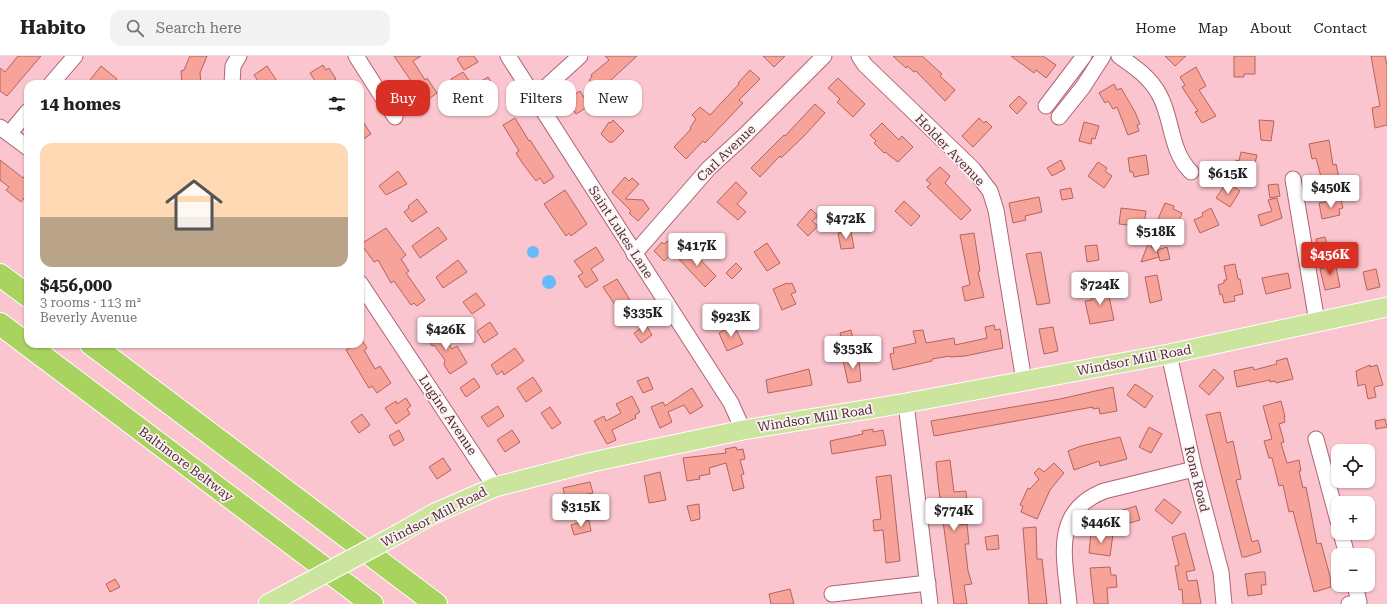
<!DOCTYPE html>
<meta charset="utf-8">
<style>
:root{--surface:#fff;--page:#f2f2f2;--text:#202124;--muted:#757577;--line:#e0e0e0;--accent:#d93025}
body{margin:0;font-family:"Roboto Serif",serif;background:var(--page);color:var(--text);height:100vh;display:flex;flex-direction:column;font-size:15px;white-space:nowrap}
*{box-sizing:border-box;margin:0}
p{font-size:13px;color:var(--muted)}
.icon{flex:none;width:22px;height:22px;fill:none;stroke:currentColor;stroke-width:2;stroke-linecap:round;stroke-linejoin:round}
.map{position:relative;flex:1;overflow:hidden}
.drawer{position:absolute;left:24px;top:24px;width:340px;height:268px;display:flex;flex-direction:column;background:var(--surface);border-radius:12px;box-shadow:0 1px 3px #0004}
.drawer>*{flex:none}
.banner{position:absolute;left:376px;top:24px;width:380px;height:36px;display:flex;gap:8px}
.buttons{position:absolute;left:1331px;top:388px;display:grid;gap:8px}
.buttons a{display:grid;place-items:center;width:44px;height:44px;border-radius:8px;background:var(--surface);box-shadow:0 1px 3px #0004;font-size:20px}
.price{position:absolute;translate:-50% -34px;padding:0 9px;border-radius:4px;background:#fff;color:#222;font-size:13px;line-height:26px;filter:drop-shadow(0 1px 2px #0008)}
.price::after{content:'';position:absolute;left:50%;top:24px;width:12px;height:9px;margin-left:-6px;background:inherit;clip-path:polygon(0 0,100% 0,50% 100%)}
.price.selected{background:var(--accent);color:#fff}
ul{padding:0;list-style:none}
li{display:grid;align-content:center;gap:8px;height:212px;padding:0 16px}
li span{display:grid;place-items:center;height:124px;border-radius:12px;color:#555}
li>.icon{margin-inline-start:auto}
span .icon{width:72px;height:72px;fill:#fffc;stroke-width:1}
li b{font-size:17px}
h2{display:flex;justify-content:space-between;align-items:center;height:48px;padding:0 16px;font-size:17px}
.tag{padding:0 14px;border-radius:12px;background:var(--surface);box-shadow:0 1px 3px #0004;font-size:14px;line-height:36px}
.tag.selected{background:var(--accent);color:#fff}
header{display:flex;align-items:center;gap:24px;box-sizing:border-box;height:56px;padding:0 20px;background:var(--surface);border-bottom:1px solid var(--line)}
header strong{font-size:19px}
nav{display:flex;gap:22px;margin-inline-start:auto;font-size:14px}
.search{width:280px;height:36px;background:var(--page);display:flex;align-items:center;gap:10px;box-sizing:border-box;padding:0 14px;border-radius:12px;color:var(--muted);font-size:15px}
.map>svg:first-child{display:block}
</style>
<header>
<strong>Habito</strong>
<div class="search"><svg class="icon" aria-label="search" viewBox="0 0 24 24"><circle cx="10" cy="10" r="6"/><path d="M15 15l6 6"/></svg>Search here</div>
<nav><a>Home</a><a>Map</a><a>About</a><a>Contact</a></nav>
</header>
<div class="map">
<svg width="1387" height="548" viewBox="0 0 1387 548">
<rect width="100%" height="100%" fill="#fac5ce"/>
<g fill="#69b9fd">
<circle cx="533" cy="196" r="6"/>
<circle cx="549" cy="226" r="7"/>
</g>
<g fill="#f7a39a" stroke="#b4645d">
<polygon points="18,0 41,0 7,40 0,35 0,12 5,16"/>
<polygon points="190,0 207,0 200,17 201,28 182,28 181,15 184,14"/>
<polygon points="394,0 421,0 413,5 425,24 427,22 437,37 426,45 423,41 419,44 408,27 411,25"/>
<polygon points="461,0 474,0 478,6 464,14 457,3"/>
<polygon points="605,0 637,0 599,35 589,24 592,21 591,19 609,4"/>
<polygon points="763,0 785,0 774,11"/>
<polygon points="893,0 922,0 942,18 940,20 955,34 945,45 916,15 914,16 907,10 906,12"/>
<polygon points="1011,0 1043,0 1056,9 1046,22 1036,14 1034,17"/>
<polygon points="1165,0 1186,0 1175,10"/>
<polygon points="1234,0 1255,0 1255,18 1244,18 1244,21 1234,21"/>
<polygon points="1371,0 1385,0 1387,10 1387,69 1375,72 1372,52 1380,50"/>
<polygon points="323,9 326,14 329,12 336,23 329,28 317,28 310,17"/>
<polygon points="101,10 117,23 112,28 95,28 90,24"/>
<polygon points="267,10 279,28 260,28 254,19"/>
<polygon points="1196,11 1206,30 1199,34 1216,60 1202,67 1195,56 1198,55 1182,31 1185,29 1180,21"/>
<polygon points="750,14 760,23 739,44 743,47 705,87 703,85 686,103 674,91 691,73 690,72 696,63 692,59 700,51 710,59 739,28 738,27"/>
<polygon points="463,16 473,30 488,21 495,32 482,41 479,42 476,37 470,41 460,27 455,30 451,23"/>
<polygon points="838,22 865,48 853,61 837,46 840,43 828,32"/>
<polygon points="1114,28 1117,34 1121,32 1135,56 1140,68 1137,69 1139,75 1128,79 1117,51 1113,53 1108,45 1105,47 1099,37"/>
<polygon points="580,35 589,50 576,58 574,55 572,56 566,44"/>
<polygon points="1019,40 1027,47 1017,58 1009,50"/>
<polygon points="815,48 825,57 804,80 781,102 780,100 760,121 751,112 784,79 785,80"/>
<polygon points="360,61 371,78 360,85"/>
<polygon points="515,62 529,85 530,84 554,121 544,128 540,122 536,125 523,108 516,97 519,95 503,69"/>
<polygon points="979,62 984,67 986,65 992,71 973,91 962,80"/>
<polygon points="613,64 624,75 613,86 609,86 601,78 609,66 611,67"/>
<polygon points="1259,64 1274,65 1271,85 1261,84"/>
<polygon points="1084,66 1099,70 1095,83 1092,82 1091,88 1079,85"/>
<polygon points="882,67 899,84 902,80 913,91 898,106 885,96 884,97 874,87 876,85 870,79"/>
<polygon points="1329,84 1333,109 1336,108 1339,122 1322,125 1316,102 1312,103 1309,88"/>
<polygon points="1241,96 1257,99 1252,119 1234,114 1236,104 1239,105"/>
<polygon points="1146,99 1149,118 1134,121 1133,116 1130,116 1128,102"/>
<polygon points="0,104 23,122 28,115 28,144 24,142 21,146 6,134 9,131 0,124"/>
<polygon points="1061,104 1065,113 1052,120 1047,112"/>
<polygon points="1098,106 1107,112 1105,115 1112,120 1104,132 1088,120"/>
<polygon points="940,111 950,120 945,127 971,154 961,164 927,131 931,128 926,124"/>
<polygon points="398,115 407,128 386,139 379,130"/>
<polygon points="625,121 629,125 632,122 639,128 625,143 643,144 649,153 638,165 629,157 631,155 612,136"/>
<polygon points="736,126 747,137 737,148 746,156 738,164 717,146"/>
<polygon points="1227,126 1240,135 1230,151 1216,142"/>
<polygon points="1278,128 1280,140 1270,142 1268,129"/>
<polygon points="1071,132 1073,142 1062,144 1060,134"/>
<polygon points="565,134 587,168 571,180 569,177 566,180 544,148"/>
<polygon points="1039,141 1042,156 1025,160 1026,164 1013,167 1009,147"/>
<polygon points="1277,142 1282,162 1261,170 1258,159 1272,155 1268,144"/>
<polygon points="417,143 427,156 412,166 404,156 409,152 408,150"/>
<polygon points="1341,143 1343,152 1339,153 1340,159 1322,163 1319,147"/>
<polygon points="904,145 920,160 911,170 895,155"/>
<polygon points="1165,147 1174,150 1173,153 1182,157 1177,170 1158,163"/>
<polygon points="1121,152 1146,155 1144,168 1138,167 1138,170 1119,168"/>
<polygon points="1211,152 1219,169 1200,177 1194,164 1203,160 1202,157"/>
<polygon points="811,153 818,160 812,165 818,170 808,180 797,169"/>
<polygon points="438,171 447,183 420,202 412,190"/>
<polygon points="386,172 406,199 401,203 409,215 406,217 425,244 417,250 414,247 411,249 394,225 391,227 378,204 374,206 361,188"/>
<polygon points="851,176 854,192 841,193 838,177"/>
<polygon points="974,177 980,215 978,216 984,241 965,245 962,231 970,229 960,179"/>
<polygon points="1325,181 1328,191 1318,194 1316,183"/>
<polygon points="1150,183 1152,192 1156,191 1159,201 1157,194 1167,191 1170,203 1160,205 1159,201 1141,206"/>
<polygon points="668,185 678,193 664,205 654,195 662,186 664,188"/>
<polygon points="767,187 780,207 767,215 754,196"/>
<polygon points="1097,189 1099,204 1087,206 1085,190"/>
<polygon points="596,191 604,204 591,213 598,224 586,232 578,220 583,217 574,205"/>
<polygon points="689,192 716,220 705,231 678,202"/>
<polygon points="1041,196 1050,247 1037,249 1026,198"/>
<polygon points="458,204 467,216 443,232 436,221"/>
<polygon points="1335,206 1340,231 1325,234 1320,213 1324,212 1323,209"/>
<polygon points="736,207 742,213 732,223 726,217"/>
<polygon points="1235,208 1238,223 1240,223 1243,238 1234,240 1235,245 1224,247 1222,238 1220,239 1218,229 1224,227 1224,224 1227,224 1224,210"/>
<polygon points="1376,213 1380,231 1367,234 1363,216"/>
<polygon points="1288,217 1291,232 1266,238 1262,222"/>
<polygon points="1157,219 1162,244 1150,247 1145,221"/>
<polygon points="617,223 630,244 617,252 603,231"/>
<polygon points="787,227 788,228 792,227 796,236 791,238 796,248 782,254 773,233"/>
<polygon points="1103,230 1107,231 1114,264 1090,268 1085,245 1092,244 1091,237 1095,236 1094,232"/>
<polygon points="476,237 485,249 472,258 463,246"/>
<polygon points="490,266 498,278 484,287 477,275"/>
<polygon points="646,269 652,279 641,287 634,277"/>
<polygon points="734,269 743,288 727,295 719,277"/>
<polygon points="994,269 995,274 1000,273 1003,292 965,300 950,301 950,300 932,303 932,305 893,314 890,298 894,297 893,292 916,287 913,275 923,274 926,287 954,282 955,289 987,282 985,271"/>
<polygon points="436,270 452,293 457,290 467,307 450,318 444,309 445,304 434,289 432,290 424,278"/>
<polygon points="1053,271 1058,295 1044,298 1039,273"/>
<polygon points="851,274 853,283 842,285 840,277"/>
<polygon points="362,284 367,292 364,294 375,313 380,310 391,327 377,337 372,330 369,332 346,294 356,288 360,288"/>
<polygon points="515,292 524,305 504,319 502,315 497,319 491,309"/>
<polygon points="857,302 859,304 861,325 848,327 843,304"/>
<polygon points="1287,302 1293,323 1276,327 1275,325 1270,326 1270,324 1237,331 1234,315 1253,311 1254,314 1277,308 1276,305"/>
<polygon points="1370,309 1370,311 1377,309 1383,329 1374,331 1376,341 1368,343 1365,328 1358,330 1356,315"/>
<polygon points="809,313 812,329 768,337 766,324"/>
<polygon points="1214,313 1224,322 1209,339 1199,330"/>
<polygon points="533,321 542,335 526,346 517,332"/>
<polygon points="648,321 653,333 643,337 637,325"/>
<polygon points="474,322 480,331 466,341 460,332"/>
<polygon points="1135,328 1153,340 1145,352 1127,339"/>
<polygon points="1113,331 1117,355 1100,358 1099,352 1093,353 1093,351 934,380 931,365 1060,343"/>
<polygon points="692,332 703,350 690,358 684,349 668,356 672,366 660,372 651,351 663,346 665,350"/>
<polygon points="632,340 640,356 635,359 636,362 612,374 616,384 607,388 594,365 604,360 606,365 621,357 616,348"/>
<polygon points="406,342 411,350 407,353 410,358 396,368 385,352 396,345 397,348"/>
<polygon points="1281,345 1285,361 1284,361 1285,366 1279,368 1284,386 1281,387 1287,407 1299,404 1301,415 1299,415 1303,432 1306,431 1317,488 1321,487 1330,520 1331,531 1314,536 1293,455 1289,456 1283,429 1279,430 1272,402 1269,402 1264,385 1272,383 1263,350"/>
<polygon points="498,350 504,360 488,371 481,361"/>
<polygon points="550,351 561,367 552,373 541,357"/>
<polygon points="1220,356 1227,387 1233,385 1241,423 1236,424 1252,486 1258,484 1261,496 1245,501 1242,501 1206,359"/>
<polygon points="362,358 370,369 359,377 351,366"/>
<polygon points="1385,363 1387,371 1376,373 1375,365"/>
<polygon points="1149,371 1162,378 1151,397 1139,391"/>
<polygon points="873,373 873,376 883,374 886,389 832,398 830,385 863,378 862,375"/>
<polygon points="399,374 404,384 394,390 389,380"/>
<polygon points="512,374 520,386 505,396 497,384"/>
<polygon points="1120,381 1127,403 1100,410 1099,405 1074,414 1068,395 1081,390"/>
<polygon points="736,391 737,394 743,393 745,403 740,404 744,418 741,419 744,432 733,435 726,407 709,412 710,418 699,420 700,423 687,425 683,402 726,397 725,393"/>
<polygon points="443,402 451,414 437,423 429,411"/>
<polygon points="950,404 954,436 966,435 967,446 959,447 961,469 967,468 969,488 965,488 968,515 972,528 964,529 967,548 954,548 938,427 936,406"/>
<polygon points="1054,407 1064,417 1050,434 1037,463 1021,456 1023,450 1020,449 1028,432 1030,433 1039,423 1034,417 1039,412 1044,416"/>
<polygon points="660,416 666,444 649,447 644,420"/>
<polygon points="891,419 900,505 886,507 883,474 874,475 873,464 881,463 876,421"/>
<polygon points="590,426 593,437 583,439 584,446 567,450 563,432"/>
<polygon points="1164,443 1181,456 1172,468 1155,454"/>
<polygon points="699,448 700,463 691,465 687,450"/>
<polygon points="1136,450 1140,464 1119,470 1116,456"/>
<polygon points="589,464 591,475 574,479 571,469"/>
<polygon points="1036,471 1037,503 1042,503 1047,548 1029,548 1023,472"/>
<polygon points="1091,476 1113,478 1110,500 1089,497"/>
<polygon points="1185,477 1195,514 1186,516 1188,525 1197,524 1201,548 1183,548 1182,533 1179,534 1175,510 1179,509 1172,481"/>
<polygon points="998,479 999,493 987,494 985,481"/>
<polygon points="1110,511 1111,519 1116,519 1117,531 1107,532 1108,548 1094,548 1090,512"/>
<polygon points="1260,516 1265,516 1266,529 1261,529 1262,538 1248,540 1245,518"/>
<polygon points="115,523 120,531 110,536 106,528"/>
<polygon points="790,533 794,548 771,548 769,538"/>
</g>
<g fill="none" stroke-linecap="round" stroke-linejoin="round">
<g stroke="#b16274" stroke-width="17">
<g id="minor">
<polyline points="356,0 395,61"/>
<polyline points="508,0 731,347 743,374"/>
<polyline points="859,0 865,9 973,113 990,135 996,154 1024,325"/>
<path d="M1119,0C1135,11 1151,22 1160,40C1173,65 1170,95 1191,116"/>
<polyline points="51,28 75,0"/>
<polyline points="232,28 233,10 239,0"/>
<polyline points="535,41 580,0"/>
<polyline points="1046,50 1084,0"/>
<polyline points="1059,61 1083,31 1103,0"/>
<polyline points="0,71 28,92"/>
<polyline points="9,78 28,55"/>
<polyline points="1293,123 1317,266"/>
<polyline points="634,198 709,112 744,80 824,0"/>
<polyline points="360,227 495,431"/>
<polyline points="1169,298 1194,413 1221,516 1224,548"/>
<polyline points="906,347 930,548"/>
<polyline points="1316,383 1338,465"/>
<polyline points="1341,477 1347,499"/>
<polyline points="832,538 928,527"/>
<path d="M1069,548C1065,502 1051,456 1104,435L1194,413"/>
<polyline points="1349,548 1359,546 1355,529"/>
</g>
</g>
<g stroke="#fff" stroke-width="21">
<g id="major">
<polyline points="400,477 433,458 495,431 592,406 743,374 906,347 1169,298 1387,251"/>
<polyline points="268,548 294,534"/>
</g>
</g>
<g stroke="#fff" stroke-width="24">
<g id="highway">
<polyline points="0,219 28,240"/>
<polyline points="0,268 372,548"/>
<polyline points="91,288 436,548"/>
</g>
</g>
<use href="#minor" stroke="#fff" stroke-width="15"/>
<use href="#major" stroke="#cbe59f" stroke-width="19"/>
<use href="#highway" stroke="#a9d35f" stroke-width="22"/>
<g stroke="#fff" stroke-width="21" stroke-linecap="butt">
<polyline id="major-bridge" points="294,534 400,477"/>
</g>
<use href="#major-bridge" stroke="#cbe59f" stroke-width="19"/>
</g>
<g text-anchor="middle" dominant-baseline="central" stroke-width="3.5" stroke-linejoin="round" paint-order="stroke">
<g font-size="13" fill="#512f36" stroke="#fdf3f5">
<text transform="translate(950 94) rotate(46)">Holder Avenue</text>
<text transform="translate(726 97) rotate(-44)">Carl Avenue</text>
<text transform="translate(621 176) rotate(57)">Saint Lukes Lane</text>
<text transform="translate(1134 304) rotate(-11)">Windsor Mill Road</text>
<text transform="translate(448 359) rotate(56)">Lugine Avenue</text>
<text transform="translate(815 362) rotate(-9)">Windsor Mill Road</text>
<text transform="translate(186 408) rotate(37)">Baltimore Beltway</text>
<text transform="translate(1197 423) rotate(76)">Rona Road</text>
<text transform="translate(434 461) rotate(-27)">Windsor Mill Road</text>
</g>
</g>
</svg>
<div class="buttons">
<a><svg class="icon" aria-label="locate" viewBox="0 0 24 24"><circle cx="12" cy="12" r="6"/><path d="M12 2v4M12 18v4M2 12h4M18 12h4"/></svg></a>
<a>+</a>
<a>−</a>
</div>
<b class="price" style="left:1228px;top:139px">$615K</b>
<b class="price" style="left:1331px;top:153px">$450K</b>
<b class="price" style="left:846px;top:184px">$472K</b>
<b class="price" style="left:1156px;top:197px">$518K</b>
<b class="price" style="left:697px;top:211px">$417K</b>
<b class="price selected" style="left:1330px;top:220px">$456K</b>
<b class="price" style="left:1100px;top:250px">$724K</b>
<b class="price" style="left:643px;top:278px">$335K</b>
<b class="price" style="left:731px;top:282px">$923K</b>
<b class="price" style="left:446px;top:295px">$426K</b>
<b class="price" style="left:853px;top:314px">$353K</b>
<b class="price" style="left:581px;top:472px">$315K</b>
<b class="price" style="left:954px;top:476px">$774K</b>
<b class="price" style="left:1101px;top:488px">$446K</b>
<div class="banner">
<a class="tag selected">Buy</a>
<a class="tag">Rent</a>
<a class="tag">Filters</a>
<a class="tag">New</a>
</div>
<section class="drawer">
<h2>14 homes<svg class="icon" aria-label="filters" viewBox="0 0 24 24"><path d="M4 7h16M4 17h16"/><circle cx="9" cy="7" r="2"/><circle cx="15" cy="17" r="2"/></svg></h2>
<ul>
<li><span style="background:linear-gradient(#ffd9b3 60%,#b9a48a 0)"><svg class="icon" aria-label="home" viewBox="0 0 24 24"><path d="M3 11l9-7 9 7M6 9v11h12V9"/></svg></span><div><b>$456,000</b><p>3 rooms · 113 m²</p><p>Beverly Avenue</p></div></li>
</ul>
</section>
</div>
